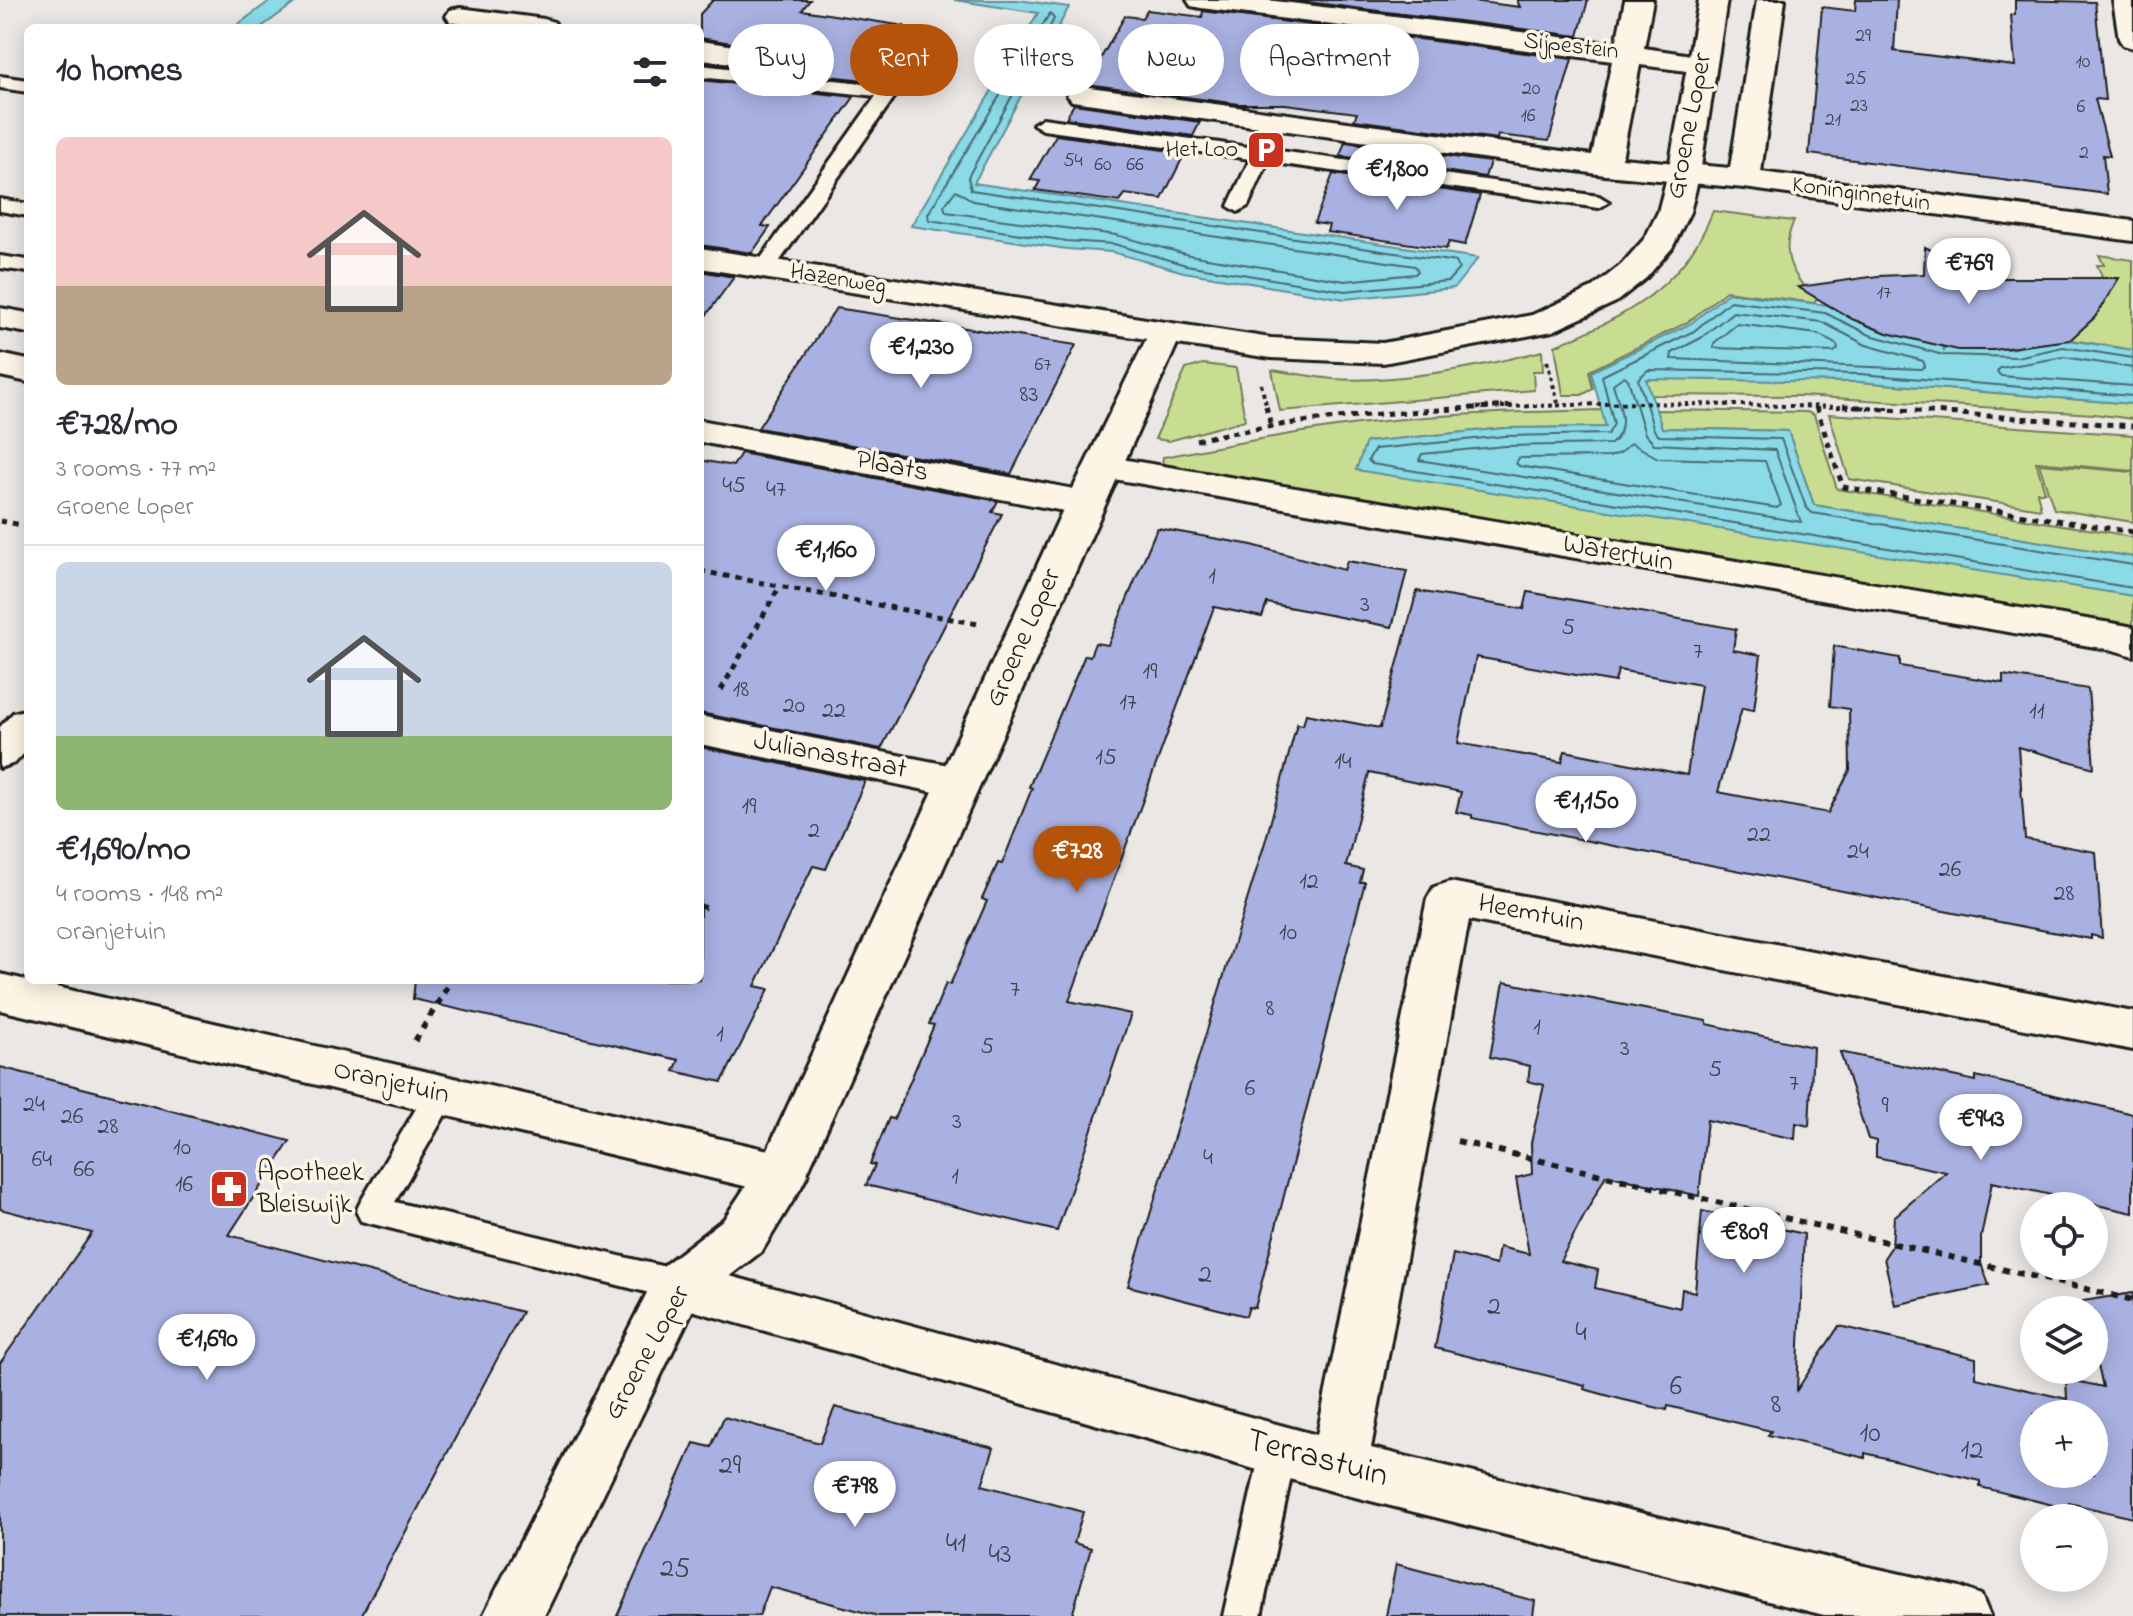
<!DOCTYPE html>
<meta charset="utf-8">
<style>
:root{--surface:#fff;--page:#f7f7f7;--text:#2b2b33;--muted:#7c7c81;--line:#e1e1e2;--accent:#b45309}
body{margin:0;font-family:"Indie Flower",sans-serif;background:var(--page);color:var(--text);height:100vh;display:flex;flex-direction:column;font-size:30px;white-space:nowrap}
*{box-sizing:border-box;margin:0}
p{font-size:26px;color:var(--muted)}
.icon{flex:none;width:44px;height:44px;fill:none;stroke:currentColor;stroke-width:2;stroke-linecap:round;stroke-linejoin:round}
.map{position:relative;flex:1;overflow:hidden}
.panel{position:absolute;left:24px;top:24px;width:680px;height:960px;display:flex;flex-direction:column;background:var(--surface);border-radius:12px;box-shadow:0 4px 20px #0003}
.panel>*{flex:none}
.banner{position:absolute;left:728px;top:24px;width:760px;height:72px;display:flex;gap:16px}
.tools{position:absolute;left:2020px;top:1192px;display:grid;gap:16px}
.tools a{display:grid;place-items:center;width:88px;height:88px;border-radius:50%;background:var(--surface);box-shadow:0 4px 20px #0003;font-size:40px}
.price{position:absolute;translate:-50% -68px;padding:0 18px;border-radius:28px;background:#fff;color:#222;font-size:26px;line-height:52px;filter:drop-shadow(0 2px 4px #0008)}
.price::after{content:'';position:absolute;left:50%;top:48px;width:24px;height:18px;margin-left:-12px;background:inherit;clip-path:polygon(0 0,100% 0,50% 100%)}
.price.on{background:var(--accent);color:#fff}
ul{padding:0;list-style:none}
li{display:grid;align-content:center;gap:16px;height:424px;padding:0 32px}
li+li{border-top:2px solid var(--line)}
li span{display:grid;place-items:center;height:248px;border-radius:12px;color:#555}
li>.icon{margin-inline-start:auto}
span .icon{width:144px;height:144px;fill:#fffc;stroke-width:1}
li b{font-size:34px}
h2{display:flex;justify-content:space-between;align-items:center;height:96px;padding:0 32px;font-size:34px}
.chip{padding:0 28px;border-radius:36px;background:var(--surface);box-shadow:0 4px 20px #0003;font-size:28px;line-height:72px}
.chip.on{background:var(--accent);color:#fff}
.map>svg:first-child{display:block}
</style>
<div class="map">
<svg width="2133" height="1616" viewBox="0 0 2133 1616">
<rect width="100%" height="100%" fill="#ebe7e4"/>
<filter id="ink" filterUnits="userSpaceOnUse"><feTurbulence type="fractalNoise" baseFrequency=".0125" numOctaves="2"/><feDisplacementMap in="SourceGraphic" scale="16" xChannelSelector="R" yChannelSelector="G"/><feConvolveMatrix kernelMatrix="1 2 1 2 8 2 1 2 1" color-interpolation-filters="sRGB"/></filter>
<g filter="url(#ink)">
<g fill="#c9dd92" stroke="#727c57" stroke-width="2">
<path d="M1713,211L1794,221C1779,252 1791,277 1817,299L1814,303L1726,291L1688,322L1589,371L1593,389L1582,395H1563L1555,346C1628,315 1683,288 1713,211Z"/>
<path d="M2099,255L2133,260V350L2072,340L2069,335C2097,315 2115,301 2097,265H2104Z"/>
<path d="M1542,351L1543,371H1533L1534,390L1280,411L1272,370C1292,373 1313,377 1333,379C1397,383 1481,367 1542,351Z"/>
<polygon points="1203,364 1236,368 1245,420 1169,441 1155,439 1186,369"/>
<polygon points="1646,378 1860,382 2133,404 2133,419 2094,414 1801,396 1650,395"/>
<path d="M1602,410L1606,427L1505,428L1367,442L2133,596V629L1162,467L1163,457C1234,444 1304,430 1375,422C1450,413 1526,412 1602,410Z"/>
<polygon points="1655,410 1807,412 1814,415 1837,489 2113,533 2133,538 2133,557 1814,505 1788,431 1662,428"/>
<polygon points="1829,414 2133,435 2133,471 2036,462 2045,492 2037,492 2041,509 1849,479"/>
<polygon points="2039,464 2133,472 2133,522 2054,509"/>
</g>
<g fill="#8bdae8" stroke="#5f8e96" stroke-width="2">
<polygon points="271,0 299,0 260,28 233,28"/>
<polygon points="954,0 1018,0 1069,7 974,183 1478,258 1454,288 1345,299 1184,272 1112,252 1067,249 911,226 1038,13"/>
<polygon points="1728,293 1828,305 1873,328 1943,346 1944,352 1945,347 2009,349 2062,339 2133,350 2133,404 1860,382 1646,379 1662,428 1788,431 1814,505 2133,557 2133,596 1356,470 1366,442 1505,428 1606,427 1591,372 1690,324"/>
</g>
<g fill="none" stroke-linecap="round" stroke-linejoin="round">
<g stroke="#48686e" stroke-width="2">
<polygon points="1050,13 1054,19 968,177 971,190 1456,262 1459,269 1448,281 1345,291 1186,265 1114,244 1067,241 929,220 928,214"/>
<polygon points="956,190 973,201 1415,266 1418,271 1415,274 1345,281 1189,255 1116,235 946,212 944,206"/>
<polygon points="1733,312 1822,322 1866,345 1923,361 1925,366 1921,369 1671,359 1672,353 1701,338"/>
<polygon points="1737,324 1818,334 1837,345 1838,349 1834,352 1714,348 1714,343"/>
<polyline points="2133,358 2063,347 2017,357 1943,355 1870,335 1825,313 1730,301 1694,331 1602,376 1614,424 1608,434 1505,436 1375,449 1368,460 1372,464 2133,588"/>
<polyline points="2133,368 2064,357 2000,368 1997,372 2001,376 2133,386"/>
<path d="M1624,376L1628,379L1645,434L1654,444L1775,450L1801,522L1419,460L1422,454L1505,446L1611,444C1631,428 1619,405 1613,384Z"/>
<polyline points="2133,396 1860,374 1648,370 1638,379 1654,430 1659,436 1781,439 1806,507 1812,513 2133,565"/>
<polygon points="1631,443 1658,458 1765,461 1781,505 1777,508 1519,466 1516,463 1519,458 1609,457 1620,453"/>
</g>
</g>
<g fill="#a9b1e2" stroke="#1c1c1c" stroke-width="2" fill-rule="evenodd">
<polygon points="713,0 810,0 802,10 904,26 865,80 770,70 782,61 776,50 700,38 700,14"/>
<polygon points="1291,0 1464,0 1520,7 1517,0 1588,0 1578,36"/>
<polygon points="1856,0 1897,0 1894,51 2015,66 2011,15 2015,15 2015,0 2095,2 2105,100 2095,99 2110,156 2103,155 2107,194 1809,154 1822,7 1855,11"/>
<polygon points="1147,10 1202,17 1203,11 1572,59 1549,141 1498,135 1497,139 1354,120 1357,113 1285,104 1239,104 1086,84 1125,16 1142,18"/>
<polygon points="700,80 854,97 762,226 770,227 752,253 700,245"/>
<polygon points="1074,104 1200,122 1193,136 1066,118"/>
<polygon points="1056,135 1185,153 1162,199 1125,194 1120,202 1035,190 1040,181 1030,180"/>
<polygon points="1345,142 1490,162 1485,177 1340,156"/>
<polygon points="1333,174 1480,195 1465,245 1449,242 1446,249 1327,232 1329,225 1314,223"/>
<polygon points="1925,247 1958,263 1975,278 2119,278 2095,317 2070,340 1993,350 1958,350 1887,333 1852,319 1798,287 1878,276 1924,274"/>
<polygon points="700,271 734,277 700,324"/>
<polygon points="836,308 1024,337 1076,345 1011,474 758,428"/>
<polygon points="741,453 998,501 992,512 1002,514 881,749 700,713 700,460 733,466"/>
<polygon points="1157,528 1252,545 1344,570 1347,561 1407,571 1392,627 1267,603 1262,617 1214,607 1069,1001 1131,1014 1057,1231 866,1185 875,1165 870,1164 889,1118 894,1119 934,1025 929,1024 946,983 950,985 987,901 982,899 998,863 1002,864 1032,788 1029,787 1085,655 1090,656 1095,643 1108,645"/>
<path d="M1417,591L1524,609L1528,592L1736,629L1733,650L1761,655L1754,710L1742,708L1718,792L1828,813L1850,770L1849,709L1830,706L1834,646L1900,658V666L2003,683V675L2088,689L2094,768L2018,747L2025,839L2096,852L2102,938L2091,935V939L2030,928L1472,818V815L1456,812L1461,792L1369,773L1346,866L1363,870L1360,882H1365L1255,1308L1249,1307L1246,1316L1128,1286L1266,839L1297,724L1303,725L1306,714L1380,728ZM1476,657L1615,682L1618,670L1701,685L1687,775L1565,751L1562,762L1458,743Z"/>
<polygon points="700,747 865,781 826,869 813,866 755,986 769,989 722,1082 674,1071 679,1060 413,999 415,980 700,980"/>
<path d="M1504,982L1707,1021V1024L1813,1047L1809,1126L1796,1123L1795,1139L1707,1120L1699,1196L1606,1175L1560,1261L1598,1270L1595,1288L1680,1308L1682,1289L1695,1292L1702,1211L1804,1234L1797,1390L1839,1326L1976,1358V1378L2067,1399L2066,1379L2103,1387L2094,1349V1310H2085L2083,1301L2133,1293V1518L2069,1503V1509L1980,1487V1481L1865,1453V1458L1768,1435L1771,1431L1668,1406L1667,1410L1620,1399L1584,1389L1585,1385L1435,1348L1453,1254L1496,1265L1499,1247L1529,1254L1516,1178L1532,1174L1531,1143L1544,1085L1528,1081L1530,1066L1490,1057ZM2034,1414H2094V1474H2034Z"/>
<polygon points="1840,1052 1976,1081 1976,1076 2133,1114 2133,1213 1992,1182 1981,1237 1981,1263 1989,1285 1895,1305 1884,1258 1892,1246 1894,1217 1946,1172 1876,1157 1876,1141 1868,1139"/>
<polygon points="0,1067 290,1141 229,1235 522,1312 361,1616 0,1616 0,1363 92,1233 0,1209"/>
<polygon points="835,1407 994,1448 982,1485 1083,1512 1074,1543 1091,1548 1072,1616 878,1616 770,1587 759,1616 617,1616 694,1443 711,1447 724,1417 820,1443"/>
<polygon points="1396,1564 1535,1601 1533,1616 1386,1616"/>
</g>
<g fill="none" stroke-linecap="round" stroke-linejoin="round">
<g stroke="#1c1c1c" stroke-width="6">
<g id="service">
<polygon points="700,65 889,86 898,92 772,272 765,274 754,268 876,96 700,77"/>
<polygon points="0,76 28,80 28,92 0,88"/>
<polygon points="1277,115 1287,121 1273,150 1599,196 1609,202 1599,208 1268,162 1248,206 1238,212 1228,206 1250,159 1043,130 1033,124 1043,118 1255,148 1267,121"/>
<polygon points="0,199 28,204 28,216 0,211"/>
<polygon points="0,256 28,260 28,272 0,268"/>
<polygon points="441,1081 452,1085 457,1094 395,1202 678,1270 690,1275 695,1285 690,1295 678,1300 361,1221 356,1211 361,1201 430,1085"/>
<polygon points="1279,1432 1292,1437 1297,1449 1261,1616 1223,1616 1261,1449 1266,1437"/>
</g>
</g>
<g stroke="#1c1c1c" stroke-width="6">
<g id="minor">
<polygon points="1187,0 1267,0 1616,44 1625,0 1653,0 1644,48 1712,58 1717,64 1712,70 1702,73 1640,65 1622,158 1730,168 1757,0 1785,0 1761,172 2133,221 2133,241 1744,188 1605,175 1072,101 1067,95 1072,89 1082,86 1592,155 1612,61 1201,8 1191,6"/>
<polygon points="2113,0 2133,0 2133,48 2123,45 2119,39"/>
<polygon points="460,8 544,19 554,22 558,28 485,28 450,22 446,16 450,10"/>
<polygon points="700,41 765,50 775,53 779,59 775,65 765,68 700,59"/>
<polygon points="700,248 1165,322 1177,325 1182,332 1177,339 1165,342 700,268"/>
<polygon points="0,308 28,313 28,333 0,328"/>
<polygon points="0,354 28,360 28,382 0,376"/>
<polygon points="700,420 1085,491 1098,495 1104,503 1098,511 1085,515 700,442"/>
<polygon points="1103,456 2123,625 2133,627 2133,656 2113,650 1090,475 1084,467 1090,459"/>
<polygon points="28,709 28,749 15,763 0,768 0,727 13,713"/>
<polygon points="700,716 959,767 974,771 981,782 974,793 959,797 700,744"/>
<polygon points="1450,882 2133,1012 2133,1050 1469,920 1371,1448 1824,1557 1960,1587 1981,1595 1990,1616 1824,1615 1339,1493 659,1301 651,1285 659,1269 678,1262 1317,1435 1427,899 1434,887"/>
<polygon points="0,974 782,1153 800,1159 808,1174 800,1189 782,1195 0,1010"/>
</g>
</g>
<g stroke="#1c1c1c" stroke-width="6">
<polygon id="tertiary" points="1699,0 1727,0 1700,173 1690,212 1672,248 1646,278 1616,302 1553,331 1383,363 1271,358 1177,344 800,1189 762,1251 697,1301 544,1616 483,1616 659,1269 724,1219 762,1162 1066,503 1153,325 1165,322 1271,338 1383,343 1532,315 1592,288 1622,264 1645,238 1658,212 1668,173"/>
</g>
<g stroke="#1c1c1c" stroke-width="4" stroke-dasharray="4 4" stroke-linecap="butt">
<polyline points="1547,361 1558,403"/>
<polyline points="1261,384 1267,408"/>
<polyline points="1469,408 1638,403 1891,408"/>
</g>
<g stroke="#1c1c1c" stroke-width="5" stroke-dasharray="6 6" stroke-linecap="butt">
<polyline points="1266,406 1271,426"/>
<polyline points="1843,406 2133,426"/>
<polyline points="1816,407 1843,487 2133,532"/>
<path d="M1196,440C1301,417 1408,411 1515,406"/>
<polyline points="0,521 28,526"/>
<polyline points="700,571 978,624"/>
<polyline points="721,690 780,586"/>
<polyline points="700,906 707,908"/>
</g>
<g stroke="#1c1c1c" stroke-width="6" stroke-dasharray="7 7" stroke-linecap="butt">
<polyline points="415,1041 452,980"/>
<polyline points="1457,1141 2133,1300"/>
</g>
<use href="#service" fill="#fcf5e5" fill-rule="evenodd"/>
<use href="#minor" fill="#fcf5e5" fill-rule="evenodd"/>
<use href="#tertiary" fill="#fcf5e5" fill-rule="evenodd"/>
</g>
</g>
<defs>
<g id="parking-square" transform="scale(2)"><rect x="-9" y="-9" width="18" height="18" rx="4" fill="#c8321e" stroke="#fcf5e5"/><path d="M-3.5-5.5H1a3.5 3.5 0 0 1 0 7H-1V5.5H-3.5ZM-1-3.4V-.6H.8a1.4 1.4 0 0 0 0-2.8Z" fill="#fff"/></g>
<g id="pharmacy-square" transform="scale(2)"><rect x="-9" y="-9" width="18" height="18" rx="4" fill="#c8321e" stroke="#fcf5e5"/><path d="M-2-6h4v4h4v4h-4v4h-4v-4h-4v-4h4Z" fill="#fff"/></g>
</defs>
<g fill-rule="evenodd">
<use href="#parking-square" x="1266" y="150"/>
<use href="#pharmacy-square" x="229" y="1189"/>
</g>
<g text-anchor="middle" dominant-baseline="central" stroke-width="7" stroke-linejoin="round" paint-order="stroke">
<g font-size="20" fill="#3f414e">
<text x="1863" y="36">29</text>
<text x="2083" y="62">10</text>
<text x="1856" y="79">25</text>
<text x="1531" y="89">20</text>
<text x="1859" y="106">23</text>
<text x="2081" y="107">6</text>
<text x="1528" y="116">16</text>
<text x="1833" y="120">21</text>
<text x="2084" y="153">2</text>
<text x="1073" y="161">54</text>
<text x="1103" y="165">60</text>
<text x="1135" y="165">66</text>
<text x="1884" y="293">17</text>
<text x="1043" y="365">67</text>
</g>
<g font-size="24" fill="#1c1c1c" stroke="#fcf5e5">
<text transform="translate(1571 47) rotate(7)">Sijpestein</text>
<text transform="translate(1861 195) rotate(8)">Koninginnetuin</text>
<text transform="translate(838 280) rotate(9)">Hazenweg</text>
</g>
<g font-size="24" fill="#1c1c1c" stroke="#fcf5e5" text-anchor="end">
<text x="1238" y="150">Het Loo</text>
</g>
<g font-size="24" fill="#3f414e">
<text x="1029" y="395">83</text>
<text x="734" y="486">45</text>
<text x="776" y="490">47</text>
<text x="1212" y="577">1</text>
<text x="1365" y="605">3</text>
<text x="1568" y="628">5</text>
<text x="1698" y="652">7</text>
<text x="1150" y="672">19</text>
<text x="741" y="690">18</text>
<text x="1128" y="703">17</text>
<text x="794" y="706">20</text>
<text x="834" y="711">22</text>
<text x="2037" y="712">11</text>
<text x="1106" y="758">15</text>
<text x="1343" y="762">14</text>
<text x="749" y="807">19</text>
<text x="814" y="831">2</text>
<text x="1759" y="835">22</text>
<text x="1858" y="852">24</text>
<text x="1950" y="870">26</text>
<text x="1309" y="882">12</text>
<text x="2064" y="894">28</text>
<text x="1288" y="933">10</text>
<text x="1015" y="990">7</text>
<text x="1270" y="1009">8</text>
<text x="1537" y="1028">1</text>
<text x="720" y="1035">1</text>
<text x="987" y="1047">5</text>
<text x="1625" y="1049">3</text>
<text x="1715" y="1070">5</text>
<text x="1794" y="1084">7</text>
<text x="1250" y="1089">6</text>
<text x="34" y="1105">24</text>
<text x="1885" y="1106">9</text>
<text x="72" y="1117">26</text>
<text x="957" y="1122">3</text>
<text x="108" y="1127">28</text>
<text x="182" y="1148">10</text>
<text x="1208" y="1158">4</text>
<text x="42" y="1160">64</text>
<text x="84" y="1170">66</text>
<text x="955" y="1177">1</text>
<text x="184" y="1185">16</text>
</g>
<g font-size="28" fill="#1c1c1c" stroke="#fcf5e5">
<text transform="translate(1690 126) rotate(-79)">Groene Loper</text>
<text transform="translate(892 467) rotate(11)">Plaats</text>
<text transform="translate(1618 554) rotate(10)">Watertuin</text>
<text transform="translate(1024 638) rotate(-66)">Groene Loper</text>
<text transform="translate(830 756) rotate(11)">Julianastraat</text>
<text transform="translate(1531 914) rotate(11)">Heemtuin</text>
<text transform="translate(391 1083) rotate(13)">Oranjetuin</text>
<text transform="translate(648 1353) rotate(-61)">Groene Loper</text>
</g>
<g font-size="28" fill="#1c1c1c" stroke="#fcf5e5" text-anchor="start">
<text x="257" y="1173">Apotheek<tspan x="257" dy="32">Bleiswijk</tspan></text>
</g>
<g font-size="28" fill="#3f414e">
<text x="1205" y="1275">2</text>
<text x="1494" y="1307">2</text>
<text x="1581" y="1333">4</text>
<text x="1676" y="1387">6</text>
<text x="1776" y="1405">8</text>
<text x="1870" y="1434">10</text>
<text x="1972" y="1451">12</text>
<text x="730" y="1466">29</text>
<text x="956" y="1544">41</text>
<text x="1000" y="1555">43</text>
<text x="675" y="1569">25</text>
</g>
<g font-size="34" fill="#1c1c1c" stroke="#fcf5e5">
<text transform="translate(1317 1459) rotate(15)">Terrastuin</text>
</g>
</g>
</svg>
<div class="tools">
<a><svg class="icon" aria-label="locate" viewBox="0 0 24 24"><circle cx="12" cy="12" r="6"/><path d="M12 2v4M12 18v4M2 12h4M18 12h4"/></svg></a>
<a><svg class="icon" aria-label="layers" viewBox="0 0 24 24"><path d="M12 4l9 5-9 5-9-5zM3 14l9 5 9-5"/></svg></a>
<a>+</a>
<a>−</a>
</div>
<b class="price" style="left:1397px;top:212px">€1,800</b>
<b class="price" style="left:1969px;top:306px">€769</b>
<b class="price" style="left:921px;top:390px">€1,230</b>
<b class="price" style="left:826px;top:593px">€1,160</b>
<b class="price" style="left:1586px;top:844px">€1,150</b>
<b class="price on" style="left:1077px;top:894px">€728</b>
<b class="price" style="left:1981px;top:1162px">€943</b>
<b class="price" style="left:1744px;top:1275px">€809</b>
<b class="price" style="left:207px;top:1382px">€1,690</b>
<b class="price" style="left:855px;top:1529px">€798</b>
<div class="banner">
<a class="chip">Buy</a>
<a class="chip on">Rent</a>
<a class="chip">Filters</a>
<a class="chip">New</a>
<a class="chip">Apartment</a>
</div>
<section class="panel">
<h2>10 homes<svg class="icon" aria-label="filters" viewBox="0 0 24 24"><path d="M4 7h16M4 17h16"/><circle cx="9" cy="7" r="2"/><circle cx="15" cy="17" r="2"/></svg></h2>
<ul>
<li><span style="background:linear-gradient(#f6c9c9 60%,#b9a48a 0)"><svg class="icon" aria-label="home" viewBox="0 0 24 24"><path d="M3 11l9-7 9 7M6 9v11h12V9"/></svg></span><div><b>€728/mo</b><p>3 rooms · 77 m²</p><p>Groene Loper</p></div></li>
<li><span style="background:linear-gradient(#c9d6e8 70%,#8fb573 0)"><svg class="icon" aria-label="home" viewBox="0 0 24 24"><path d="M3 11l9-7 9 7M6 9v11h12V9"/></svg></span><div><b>€1,690/mo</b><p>4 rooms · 148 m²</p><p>Oranjetuin</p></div></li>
</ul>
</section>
</div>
